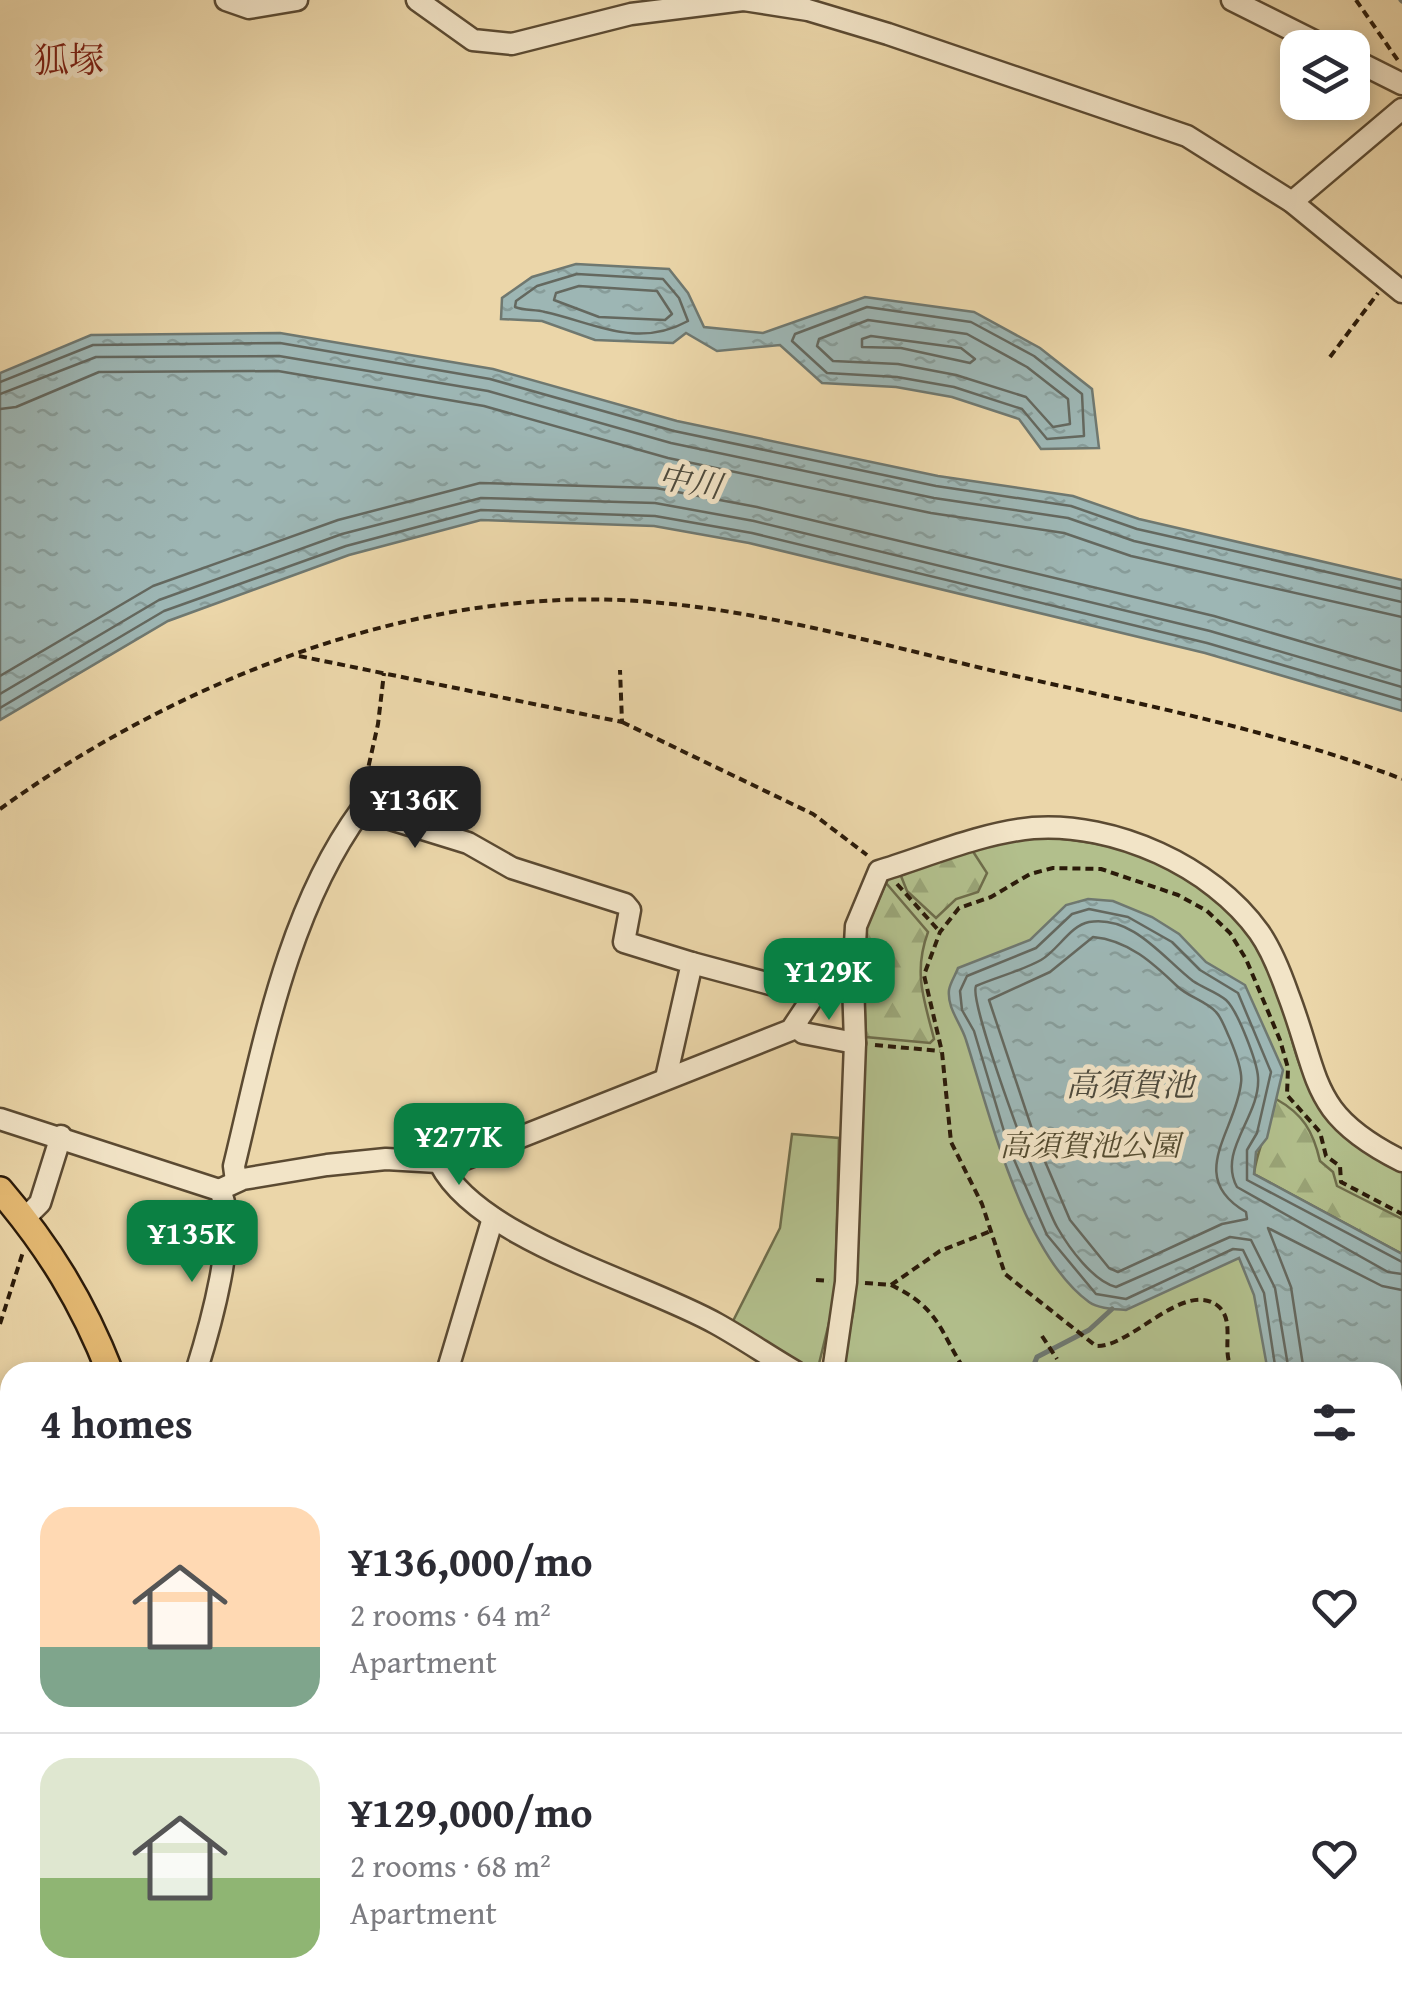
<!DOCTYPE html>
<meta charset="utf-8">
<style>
:root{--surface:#fff;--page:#f7f7f7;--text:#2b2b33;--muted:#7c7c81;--line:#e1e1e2;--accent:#0b8043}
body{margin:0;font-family:"Gentium Book Plus","Noto Serif JP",serif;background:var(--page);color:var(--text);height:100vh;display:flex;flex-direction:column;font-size:38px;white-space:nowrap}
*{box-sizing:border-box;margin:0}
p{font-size:32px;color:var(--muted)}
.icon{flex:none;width:55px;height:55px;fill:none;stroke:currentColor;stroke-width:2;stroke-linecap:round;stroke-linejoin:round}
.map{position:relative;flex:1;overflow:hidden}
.sheet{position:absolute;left:0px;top:1362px;width:1402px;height:642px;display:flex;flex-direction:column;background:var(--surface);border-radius:30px 30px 0 0;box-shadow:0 5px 15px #0003}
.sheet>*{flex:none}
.fabs{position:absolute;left:1280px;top:30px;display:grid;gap:20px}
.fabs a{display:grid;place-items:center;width:90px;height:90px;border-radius:20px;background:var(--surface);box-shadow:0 5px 15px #0003;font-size:50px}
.price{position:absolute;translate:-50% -85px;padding:0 22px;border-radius:20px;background:var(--accent);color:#fff;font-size:32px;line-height:65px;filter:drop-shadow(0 2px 5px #0008)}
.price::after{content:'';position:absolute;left:50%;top:60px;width:30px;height:22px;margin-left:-15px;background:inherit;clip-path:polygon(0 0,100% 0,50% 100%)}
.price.active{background:#222;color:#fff}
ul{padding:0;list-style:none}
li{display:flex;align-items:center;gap:30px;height:250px;padding:0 40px}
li+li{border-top:2px solid var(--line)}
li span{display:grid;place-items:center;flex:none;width:280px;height:200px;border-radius:30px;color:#555}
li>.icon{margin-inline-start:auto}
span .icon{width:120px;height:120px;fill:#fffc;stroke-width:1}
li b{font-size:42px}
h2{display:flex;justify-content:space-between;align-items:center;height:120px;padding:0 40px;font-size:42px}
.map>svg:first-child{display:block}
</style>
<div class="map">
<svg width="1402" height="2004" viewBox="0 0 1402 2004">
<defs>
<pattern id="forest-firs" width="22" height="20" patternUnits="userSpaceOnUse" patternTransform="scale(2.5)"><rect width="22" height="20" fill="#b2bf8c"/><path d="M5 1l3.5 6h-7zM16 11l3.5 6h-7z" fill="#99a477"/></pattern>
<pattern id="water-ripples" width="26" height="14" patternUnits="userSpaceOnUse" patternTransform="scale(2.5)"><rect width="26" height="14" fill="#9db6b4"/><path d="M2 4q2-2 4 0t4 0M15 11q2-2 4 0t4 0" fill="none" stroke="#879c99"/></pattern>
</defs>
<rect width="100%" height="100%" fill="#ebd6a9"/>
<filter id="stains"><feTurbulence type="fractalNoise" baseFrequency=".002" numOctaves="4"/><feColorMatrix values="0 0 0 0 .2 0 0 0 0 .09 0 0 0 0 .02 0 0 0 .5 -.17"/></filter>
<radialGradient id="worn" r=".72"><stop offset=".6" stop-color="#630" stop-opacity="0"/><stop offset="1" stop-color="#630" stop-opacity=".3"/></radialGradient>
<g fill="#b2bf8c" stroke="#6e6d4b" stroke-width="2.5">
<path d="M1026,836C1130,841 1225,868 1271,971C1287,1007 1290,1053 1310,1087C1323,1108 1381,1149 1402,1168V1480L1393,1490L1392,1372H841L854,1308L867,1007L863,974L886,883L892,873Z"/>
<polygon points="792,1134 839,1138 835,1298 817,1372 807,1372 729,1329 780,1228"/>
</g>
<g fill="url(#forest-firs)" stroke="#6e6d4b" stroke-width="2.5">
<polygon points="972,850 987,873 978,892 956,899 936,918 907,891 899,871"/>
<path d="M886,883L928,932C913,973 924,999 934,1039L930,1043L866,1037L862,938Z"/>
<path d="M1276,1099C1303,1114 1313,1131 1320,1161L1333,1172L1337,1186L1402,1219V1254L1254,1174C1257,1148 1270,1125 1276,1099Z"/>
</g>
<g fill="url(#water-ripples)" stroke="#6f7870" stroke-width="2.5">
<polygon points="576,264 669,269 688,293 704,327 763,333 865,297 974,312 1040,348 1092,389 1099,448 1041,449 1019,419 952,397 896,387 822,383 780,345 717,351 686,333 673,343 595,340 542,321 501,319 502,298 532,277"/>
<polygon points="280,333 493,369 677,421 938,476 1073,496 1139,519 1402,580 1402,711 1205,653 749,543 654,526 481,520 349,555 168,621 0,720 0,373 91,335"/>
<path d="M1088,899L1113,901L1152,917L1179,934L1206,962L1245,985L1283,1070L1267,1138L1256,1152L1254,1174L1402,1254V1463L1393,1475L1392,1372H1268L1254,1295L1239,1258L1126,1310C1115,1309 1099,1309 1089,1302C1023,1254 990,1115 966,1040C961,1023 947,1009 949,990C950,983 956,974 958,968L1030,940L1066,905Z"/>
</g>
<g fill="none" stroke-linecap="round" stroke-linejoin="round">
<g stroke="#64685f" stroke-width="2.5">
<path d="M577,274L663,279L679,298L688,321C637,349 595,323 545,312C535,309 525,311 515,307L516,301L537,286Z"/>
<polygon points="579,286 657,291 672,314 665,320 599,317 554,300 556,293"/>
<polygon points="867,307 971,322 1034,356 1082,394 1084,436 1047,439 1022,409 954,387 897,377 827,373 792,341 795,334"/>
<polygon points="868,320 967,334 1027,367 1068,399 1070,424 1053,427 1026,397 956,375 898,364 833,361 817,346 819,339"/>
<polygon points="871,336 961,348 975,359 970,363 901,348 862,347 862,339"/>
<polyline points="0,382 93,345 280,343 490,379 674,431 936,486 1071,506 1137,529 1402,589"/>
<polyline points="0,394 96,357 279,356 488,391 671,443 934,498 1068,518 1134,541 1402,602"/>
<polyline points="0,409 16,407 99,372 278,371 484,406 668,458 931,513 1064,533 1131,556 1402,617"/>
<polyline points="0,676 153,586 338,520 480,483 656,488 757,507 1214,616 1402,671"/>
<polyline points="0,694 159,600 342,534 481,498 655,503 754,521 1210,631 1402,687"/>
<polyline points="0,708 164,611 346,546 481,510 655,516 752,533 1207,643 1402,700"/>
<path d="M1093,937C1128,940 1153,963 1177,986C1188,997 1206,1001 1216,1012C1222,1018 1226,1031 1230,1039C1235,1051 1243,1071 1241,1083C1236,1131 1185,1177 1246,1212L1247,1219L1222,1224L1118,1272L1109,1268L1070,1220L1035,1138L989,1000L1050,972Z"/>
<polyline points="1276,1372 1264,1293 1243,1250 1233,1249 1126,1299 1096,1294 1047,1235 1009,1148 974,1031 962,1010 960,991 967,976 1036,948 1072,914 1089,909 1128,917 1172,942 1200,970 1238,993 1271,1072 1257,1133 1247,1150 1247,1180 1402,1262"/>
<path d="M1289,1372L1275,1288L1251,1240L1230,1237L1116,1287C1093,1281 1069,1248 1057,1227C1042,1200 968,1002 976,986C997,977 1021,971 1041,960C1057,951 1071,925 1089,922C1133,915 1163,958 1193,981C1203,988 1217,992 1226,1000C1238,1011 1257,1062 1258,1077C1261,1116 1217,1150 1237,1187L1388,1272L1402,1274"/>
<polyline points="1304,1372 1291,1287 1268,1228 1382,1286 1402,1290"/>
</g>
<g stroke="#6f7870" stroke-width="5">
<polyline points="1401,0 1402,1"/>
<polyline points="1031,1372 1037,1357 1089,1330 1112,1309"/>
<polyline points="1004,2004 1004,1995"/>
</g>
<g stroke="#5b4a32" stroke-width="25">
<g id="minor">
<polyline points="226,0 249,8 297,0"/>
<polyline points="417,0 473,40 512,44 631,14 743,0"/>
<polyline points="744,0 808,10 888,34 1187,136 1292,202 1402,292"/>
<polyline points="1232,0 1328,48"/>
<polyline points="1352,59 1402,84"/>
<polyline points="1292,202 1402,109"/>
<polyline points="692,963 815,996"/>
<polyline points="796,1026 803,1033 855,1043"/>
<path d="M0,1119L219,1190C241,1223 208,1334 196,1372"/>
<path d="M440,1164C479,1240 643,1282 717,1324C744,1339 770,1357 796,1372"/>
<path d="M236,1181L234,1166C263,1047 287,911 361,810L468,843L512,868L625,904L630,910L624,942L692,963L666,1078"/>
<path d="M219,1190L243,1179L327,1165L386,1159L455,1163L791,1030L823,982L853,981L856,926L879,871C928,856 981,833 1033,828C1114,822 1212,866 1259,932C1271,949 1281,974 1288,994C1321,1080 1308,1114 1402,1161"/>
<polyline points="24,1219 40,1203 61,1136"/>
<polyline points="447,1372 493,1218"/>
<polyline points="833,1372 846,1282 855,1043 853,981"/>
<polyline points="811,1995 811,2004"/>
<polyline points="7,2004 10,1995"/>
<polyline points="388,2004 389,1995"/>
</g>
</g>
<g stroke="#2b1b0a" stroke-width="30">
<g id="major">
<path d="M0,1190C49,1247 83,1303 110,1372"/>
<polyline points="0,1703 10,1709"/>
<polyline points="0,1731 10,1737"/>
<polyline points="432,1995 446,2004"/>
<polyline points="479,1995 494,2004"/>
</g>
</g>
<g stroke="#2b1b0a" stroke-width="4" stroke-dasharray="8 5" stroke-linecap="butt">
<polyline points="1356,0 1399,62"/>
<polyline points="1330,357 1378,293"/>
<polyline points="299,656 622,722 620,670"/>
<polyline points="622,722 813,814 867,855"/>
<polyline points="363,791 378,724 384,673"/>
<path d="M0,809C180,679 425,582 651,602C771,612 890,647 1007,674C1140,704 1274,730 1402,779"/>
<polyline points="897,884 940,932"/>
<polyline points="875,1045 940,1051"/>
<polyline points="816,1280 829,1281"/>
<polyline points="865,1283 891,1285 940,1251 991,1231"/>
<path d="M891,1285C941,1309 939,1331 966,1372"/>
<polyline points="0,1324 23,1252"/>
<polyline points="1042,1336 1057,1359"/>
<path d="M1234,1372C1219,1353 1237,1322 1218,1306C1184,1279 1131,1348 1096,1346L1005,1274L982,1204L951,1142L942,1052L924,975L940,932L959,908L991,897L1030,874L1053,868L1101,869L1178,895L1207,911L1230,933L1246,959L1280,1040L1288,1068L1287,1095L1320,1132L1326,1156L1340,1166L1341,1182L1402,1214"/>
<polyline points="1392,1482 1402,1473"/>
<polyline points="1392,1813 1402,1813"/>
<polyline points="1212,2004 1212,1995"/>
</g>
<use href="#minor" stroke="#f2e4c7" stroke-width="20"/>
<use href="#major" stroke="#e6bb74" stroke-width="25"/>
</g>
<g text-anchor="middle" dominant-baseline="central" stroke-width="10" stroke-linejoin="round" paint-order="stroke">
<g font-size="30" font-style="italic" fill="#544c31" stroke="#f2e4c7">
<text x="1090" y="1145">高須賀池公園</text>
</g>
<g font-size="32" font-style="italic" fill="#4d4a3d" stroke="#f2e4c7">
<text transform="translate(690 481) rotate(10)">中川</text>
<text x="1130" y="1084">高須賀池</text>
</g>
<g font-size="35" fill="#7a1f14" stroke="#f2e4c7">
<text x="69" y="59">狐塚</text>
</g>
</g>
<rect width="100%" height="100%" filter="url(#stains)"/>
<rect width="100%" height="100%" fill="url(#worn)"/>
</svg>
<div class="fabs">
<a><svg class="icon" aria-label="layers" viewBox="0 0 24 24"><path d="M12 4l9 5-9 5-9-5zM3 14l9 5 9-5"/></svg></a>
</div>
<b class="price active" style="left:415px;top:851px">¥136K</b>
<b class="price" style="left:829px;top:1023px">¥129K</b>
<b class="price" style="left:459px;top:1188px">¥277K</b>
<b class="price" style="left:192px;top:1285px">¥135K</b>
<section class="sheet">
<h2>4 homes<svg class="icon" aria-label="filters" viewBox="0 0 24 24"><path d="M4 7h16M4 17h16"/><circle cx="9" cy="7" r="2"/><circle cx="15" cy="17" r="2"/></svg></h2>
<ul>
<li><span style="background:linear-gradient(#ffd9b3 70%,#7fa58c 0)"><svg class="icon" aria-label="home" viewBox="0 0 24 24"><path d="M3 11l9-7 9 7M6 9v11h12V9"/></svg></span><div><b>¥136,000/mo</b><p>2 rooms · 64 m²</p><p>Apartment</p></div><svg class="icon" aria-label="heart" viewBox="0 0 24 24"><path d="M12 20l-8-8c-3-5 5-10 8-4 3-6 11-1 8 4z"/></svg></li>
<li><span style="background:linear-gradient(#dfe7d0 60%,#8fb573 0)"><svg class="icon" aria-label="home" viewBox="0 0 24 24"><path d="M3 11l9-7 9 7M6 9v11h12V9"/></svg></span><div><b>¥129,000/mo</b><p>2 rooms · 68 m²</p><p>Apartment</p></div><svg class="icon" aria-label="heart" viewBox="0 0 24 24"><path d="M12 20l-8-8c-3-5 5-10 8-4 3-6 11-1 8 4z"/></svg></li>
</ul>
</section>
</div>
